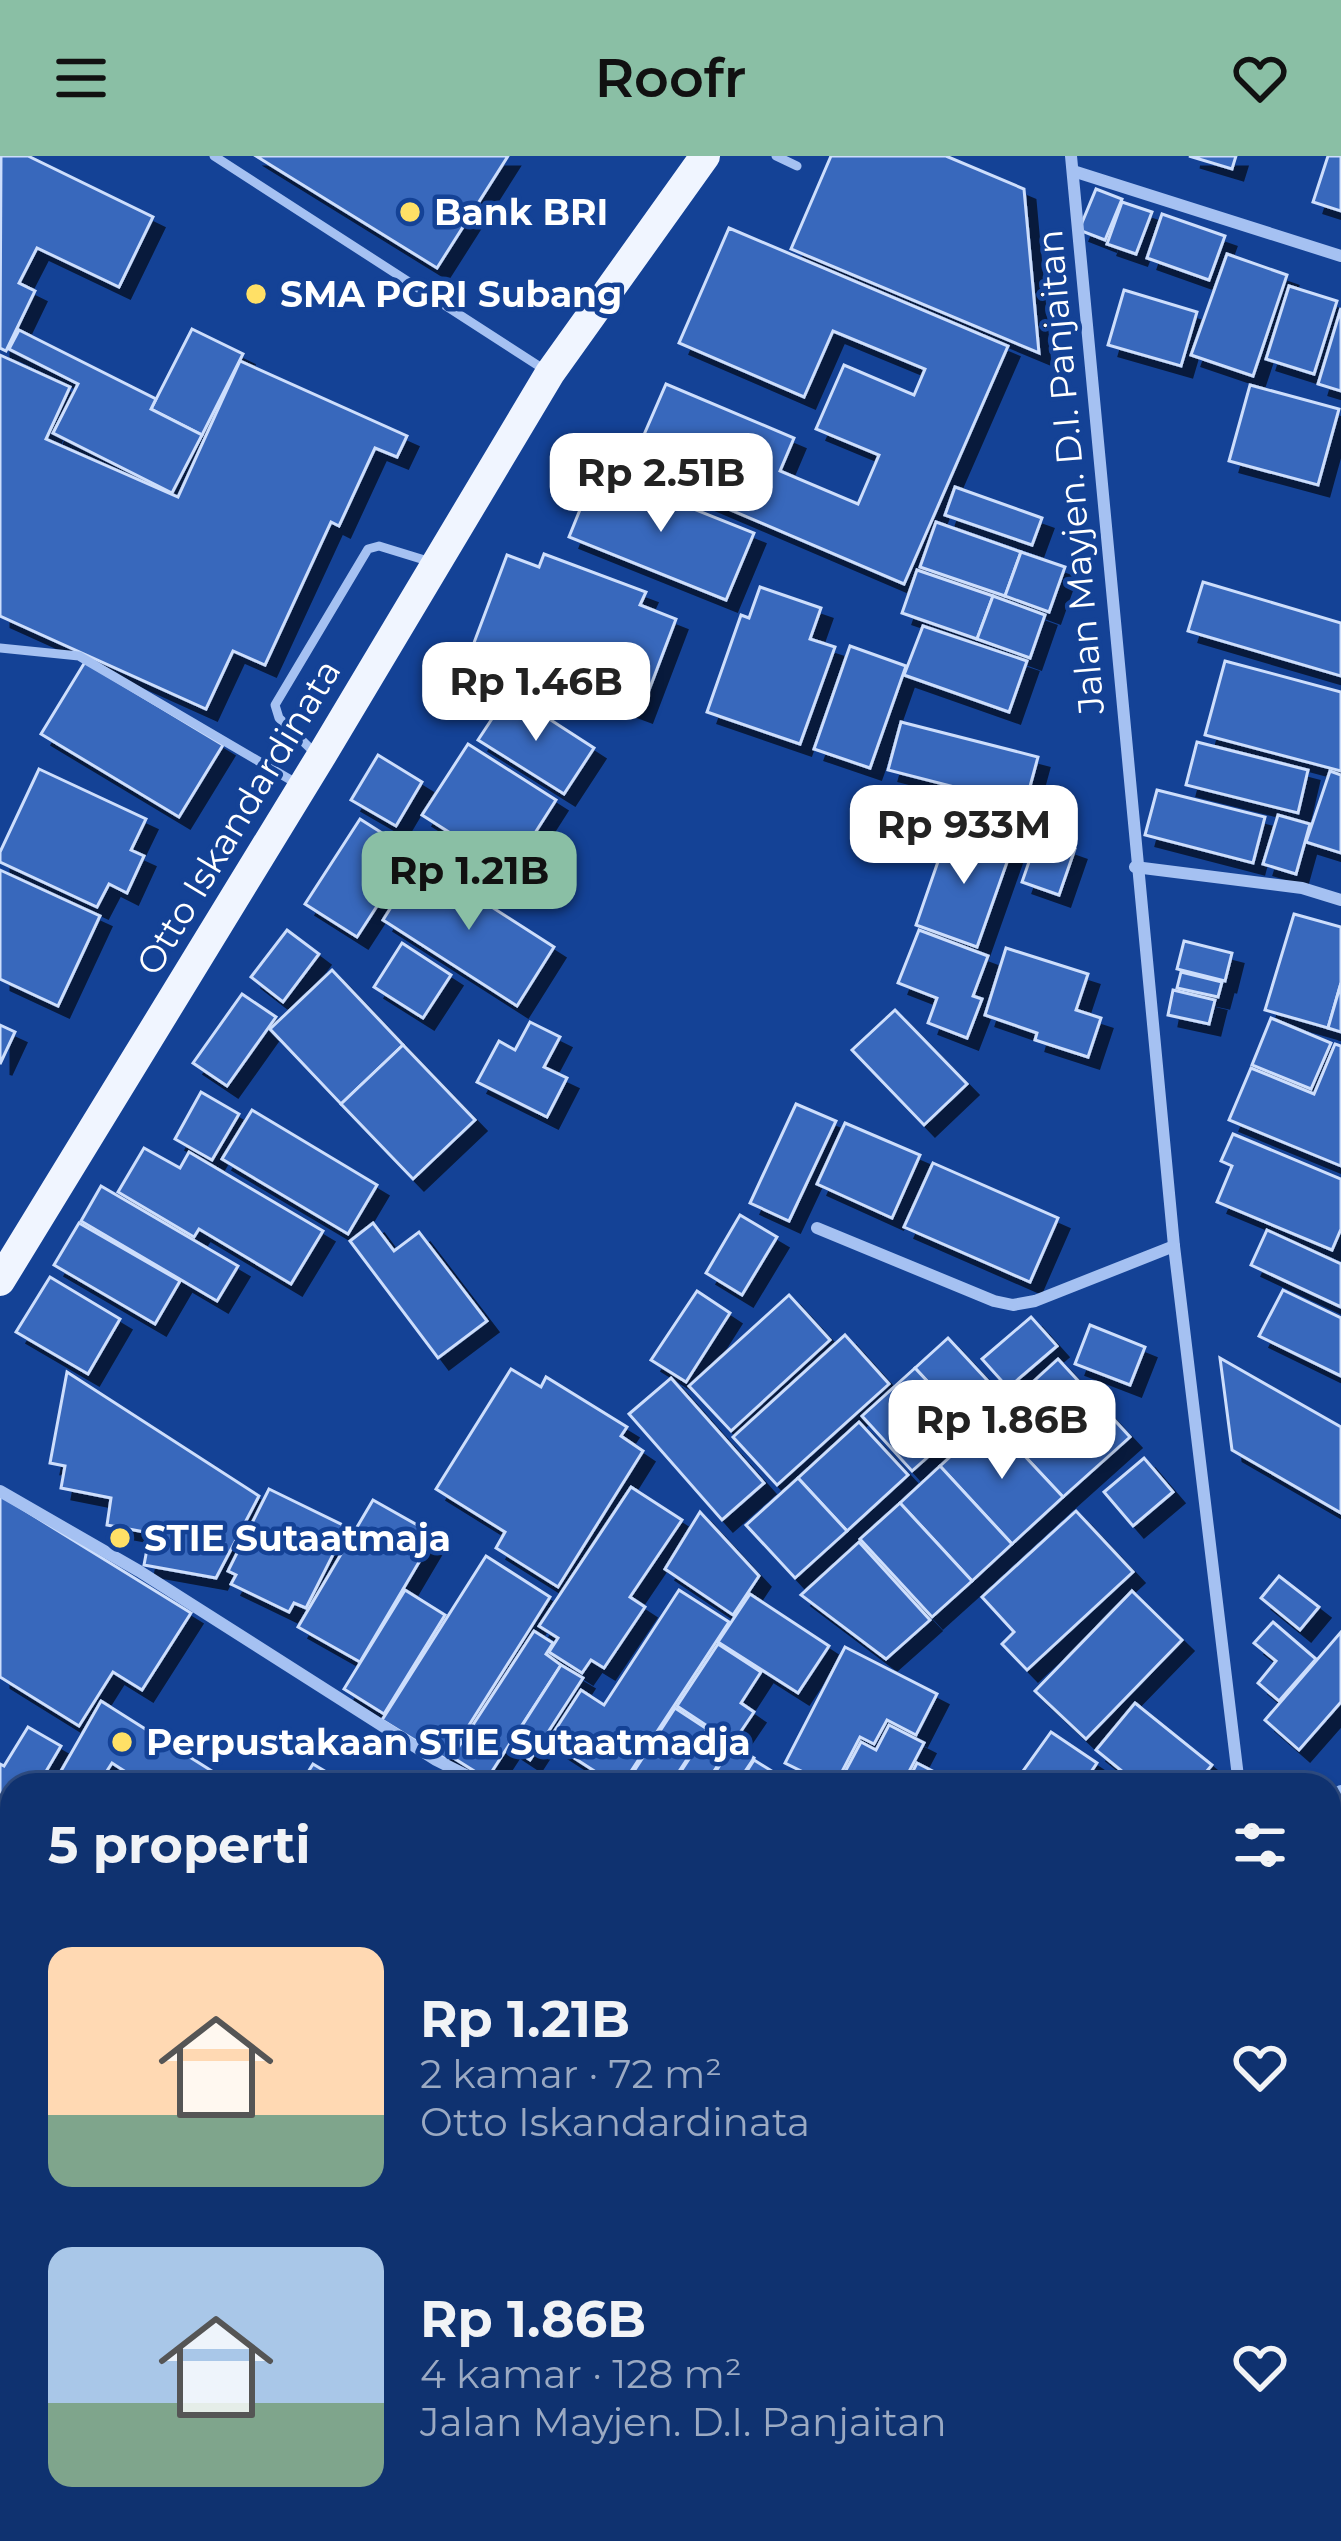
<!DOCTYPE html>
<html lang="id">
<meta charset="utf-8">
<style>
:root{--surface:#0f3270;--page:#1d3e78;--text:#f1f3f6;--muted:#9baac3;--line:#2f4d83;--accent:#8abfa5}
body{margin:0;font-family:Montserrat,sans-serif;background:var(--page);color:var(--text);height:100vh;display:flex;flex-direction:column;font-size:45px;white-space:nowrap}
*{box-sizing:border-box;margin:0}
p{font-size:39px;color:var(--muted)}
.icon{flex:none;width:66px;height:66px;fill:none;stroke:currentColor;stroke-width:2;stroke-linecap:round;stroke-linejoin:round}
.map{position:relative;flex:1;overflow:hidden}
.side{position:absolute;left:0px;top:1617px;width:1341px;height:768px;display:flex;flex-direction:column;background:var(--surface);border-radius:36px 36px 0 0;box-shadow:0 3px 9px #0004,0 0 0 3px var(--line)}
.side>*{flex:none}
.price{position:absolute;translate:-50% -102px;padding:0 27px;border-radius:24px;background:#fff;color:#222;font-size:39px;line-height:78px;filter:drop-shadow(0 3px 6px #0008)}
.price::after{content:'';position:absolute;left:50%;top:72px;width:36px;height:27px;margin-left:-18px;background:inherit;clip-path:polygon(0 0,100% 0,50% 100%)}
.price.current{background:var(--accent);color:#111}
ul{padding:0;list-style:none}
li{display:flex;align-items:center;gap:36px;height:300px;padding:0 48px}
li span{display:grid;place-items:center;flex:none;width:336px;height:240px;border-radius:24px;color:#555}
li>.icon{margin-inline-start:auto}
span .icon{width:144px;height:144px;fill:#fffc;stroke-width:1}
li b{font-size:51px}
h2{display:flex;justify-content:space-between;align-items:center;height:144px;padding:0 48px;font-size:51px}
header{display:flex;justify-content:space-between;align-items:center;height:156px;padding:0 48px;background:var(--accent);color:#111;font-size:54px;font-weight:600}
.map>svg:first-child{display:block}
</style>
<header><svg class="icon" aria-label="menu" viewBox="0 0 24 24"><path d="M4 6h16M4 12h16M4 18h16"/></svg>Roofr<svg class="icon" aria-label="heart" viewBox="0 0 24 24"><path d="M12 20l-8-8c-3-5 5-10 8-4 3-6 11-1 8 4z"/></svg></header>
<div class="map">
<svg width="1341" height="2385" viewBox="0 0 1341 2385">
<defs>
<filter id="shadow"><feDropShadow dx="11" dy="11" stdDeviation="0" flood-color="#0009"/></filter>
</defs>
<rect width="100%" height="100%" fill="#144296"/>
<g fill="none" stroke-linecap="round" stroke-linejoin="round">
<g stroke="#97bbf5" stroke-width="14">
<polyline points="1329,1646 1341,1636"/>
<polyline points="430,2385 436,2373"/>
</g>
</g>
<g fill="#3968bc" stroke="#cddefc" stroke-width="3" filter="url(#shadow)">
<polygon points="1,0 28,0 153,61 119,131 37,92 19,127 35,135 6,195 0,192"/>
<polygon points="256,0 508,0 437,112"/>
<polygon points="831,0 946,0 1024,33 1039,197 791,93"/>
<polygon points="1189,0 1236,0 1232,13"/>
<polygon points="1328,0 1341,0 1341,55 1313,46"/>
<polygon points="1096,33 1122,43 1105,84 1079,74"/>
<polygon points="1122,46 1152,56 1136,98 1107,88"/>
<polygon points="1162,58 1225,80 1209,124 1147,102"/>
<polygon points="729,72 1008,190 904,428 630,311 666,228 794,282 780,315 858,348 879,299 816,273 844,209 914,239 925,213 833,175 804,241 679,187"/>
<polygon points="1227,98 1287,119 1253,220 1191,199"/>
<polygon points="1289,130 1337,145 1314,218 1266,203"/>
<polygon points="1124,134 1197,156 1181,210 1108,189"/>
<polygon points="1341,152 1341,235 1318,228"/>
<polygon points="192,173 243,198 202,279 151,253"/>
<polygon points="19,174 156,243 151,253 202,279 172,337 53,277 78,228 9,193"/>
<polygon points="0,199 70,231 46,283 178,341 240,205 407,280 397,301 375,292 339,370 331,366 265,509 233,495 206,553 0,460"/>
<polygon points="1250,229 1339,253 1318,329 1229,305"/>
<polygon points="596,314 754,377 726,444 569,381"/>
<polygon points="955,331 1042,362 1032,389 945,359"/>
<polygon points="936,366 1021,396 1005,440 920,411"/>
<polygon points="1021,396 1065,411 1049,456 1005,440"/>
<polygon points="544,398 646,436 640,449 676,463 641,555 472,492 507,399 539,411"/>
<polygon points="917,414 993,440 977,483 902,457"/>
<polygon points="1203,426 1341,467 1341,520 1188,475"/>
<polygon points="760,431 821,452 810,483 835,491 800,588 707,556 741,459 749,462"/>
<polygon points="993,440 1045,459 1030,502 977,483"/>
<polygon points="923,470 1027,505 1009,556 904,519"/>
<polygon points="850,490 906,510 870,612 814,593"/>
<polygon points="1225,505 1341,536 1341,615 1205,579"/>
<polygon points="85,506 223,589 179,661 41,578"/>
<polygon points="509,537 594,592 564,638 478,584"/>
<polygon points="901,566 1038,601 1025,649 888,614"/>
<polygon points="1197,586 1308,614 1298,657 1186,629"/>
<polygon points="468,588 556,644 505,724 459,696 466,687 422,659"/>
<polygon points="378,599 422,626 396,670 351,644"/>
<polygon points="39,613 146,663 131,694 144,700 127,737 109,728 97,751 0,706 0,696"/>
<polygon points="1330,615 1341,619 1341,697 1306,686"/>
<polygon points="1157,634 1265,661 1253,707 1145,679"/>
<polygon points="1278,659 1310,668 1296,718 1263,708"/>
<polygon points="360,663 412,696 357,781 305,748"/>
<polygon points="950,671 1012,692 977,791 916,769"/>
<polygon points="1038,680 1075,693 1059,739 1022,726"/>
<polygon points="420,705 554,791 517,850 383,764"/>
<polygon points="0,714 100,760 58,850 0,823"/>
<polygon points="1294,758 1341,771 1341,827 1328,872 1265,854"/>
<polygon points="287,774 319,798 283,846 251,821"/>
<polygon points="919,774 988,800 973,840 982,843 967,882 928,867 937,842 898,827"/>
<polygon points="1184,785 1232,797 1225,825 1177,813"/>
<polygon points="402,787 451,819 423,862 374,831"/>
<polygon points="1006,792 1088,818 1076,854 1101,862 1088,901 1035,884 1037,877 985,859"/>
<polygon points="332,814 403,889 341,948 270,873"/>
<polygon points="1181,816 1222,826 1218,841 1177,832"/>
<polygon points="1341,827 1341,876 1328,872"/>
<polygon points="1173,834 1215,844 1209,868 1168,859"/>
<polygon points="242,838 276,861 227,930 193,907"/>
<polygon points="895,854 967,928 924,969 852,894"/>
<polygon points="1271,862 1331,887 1311,933 1252,909"/>
<polygon points="530,866 560,881 544,911 567,922 547,961 477,926 499,885 515,894"/>
<polygon points="0,869 15,876 0,908"/>
<polygon points="1335,888 1341,890 1341,1010 1229,964 1251,912 1314,938"/>
<polygon points="403,889 475,964 413,1023 341,948"/>
<polygon points="201,936 239,958 212,1004 175,983"/>
<polygon points="796,948 836,965 789,1065 750,1047"/>
<polygon points="252,954 377,1029 348,1078 222,1003"/>
<polygon points="845,967 920,999 892,1062 817,1028"/>
<polygon points="1233,978 1341,1023 1341,1073 1332,1094 1217,1046 1232,1010 1221,1005"/>
<polygon points="144,992 180,1012 189,996 323,1075 291,1128 199,1073 194,1081 118,1036"/>
<polygon points="933,1007 1058,1062 1030,1126 904,1071"/>
<polygon points="101,1030 238,1110 217,1145 81,1065"/>
<polygon points="740,1059 777,1081 742,1139 706,1117"/>
<polygon points="79,1067 180,1125 155,1168 54,1109"/>
<polygon points="373,1067 394,1095 419,1076 487,1165 438,1202 350,1085"/>
<polygon points="1267,1074 1341,1108 1341,1151 1251,1109"/>
<polygon points="50,1121 120,1163 88,1218 16,1176"/>
<polygon points="1283,1134 1341,1162 1341,1220 1259,1180"/>
<polygon points="697,1135 730,1157 686,1226 651,1204"/>
<polygon points="789,1139 830,1184 731,1275 689,1230"/>
<polygon points="1031,1161 1057,1190 1008,1232 982,1203"/>
<polygon points="1090,1169 1145,1191 1130,1229 1075,1208"/>
<polygon points="845,1179 889,1228 777,1329 733,1281"/>
<polygon points="948,1182 999,1237 966,1267 915,1212"/>
<polygon points="1220,1202 1341,1271 1341,1357 1232,1294"/>
<polygon points="1058,1203 1130,1281 1063,1341 991,1264"/>
<polygon points="915,1212 966,1267 912,1315 862,1260"/>
<polygon points="511,1213 541,1231 546,1221 627,1271 621,1280 643,1295 558,1431 496,1392 505,1376 436,1333"/>
<polygon points="67,1216 259,1340 216,1422 144,1409 150,1377 107,1369 111,1342 61,1332 65,1310 50,1307"/>
<polygon points="671,1222 764,1327 722,1364 629,1258"/>
<polygon points="991,1264 1063,1341 1012,1388 940,1310"/>
<polygon points="859,1266 908,1319 847,1375 798,1322"/>
<polygon points="1144,1302 1173,1336 1133,1370 1104,1336"/>
<polygon points="940,1310 1012,1388 972,1425 900,1347"/>
<polygon points="798,1322 847,1375 795,1422 746,1369"/>
<polygon points="631,1331 682,1364 630,1441 645,1451 604,1512 591,1504 582,1517 549,1496 558,1482 539,1470"/>
<polygon points="269,1333 347,1371 306,1452 294,1447 289,1456 231,1428 236,1419 228,1415"/>
<polygon points="0,1339 191,1457 142,1534 113,1516 79,1570 0,1521"/>
<polygon points="373,1344 435,1379 360,1506 298,1471"/>
<polygon points="900,1347 972,1425 932,1461 860,1383"/>
<polygon points="1076,1355 1133,1416 1027,1514 1002,1488 1014,1476 982,1441"/>
<polygon points="700,1356 759,1420 733,1459 665,1413"/>
<polygon points="859,1386 930,1464 886,1503 801,1439"/>
<polygon points="486,1400 550,1441 447,1604 382,1564"/>
<polygon points="1279,1420 1319,1451 1300,1474 1261,1442"/>
<polygon points="405,1434 445,1459 384,1558 344,1533"/>
<polygon points="679,1434 729,1466 622,1629 616,1629 548,1585 581,1534 604,1549"/>
<polygon points="1132,1435 1182,1484 1086,1583 1035,1535"/>
<polygon points="750,1438 829,1490 798,1537 718,1486"/>
<polygon points="1273,1466 1316,1503 1279,1545 1258,1527 1276,1505 1254,1487"/>
<polygon points="534,1475 553,1487 546,1498 561,1509 487,1623 452,1601"/>
<polygon points="1341,1476 1341,1546 1299,1594 1265,1564"/>
<polygon points="718,1488 761,1516 741,1547 754,1556 733,1587 677,1550"/>
<polygon points="845,1491 937,1538 916,1579 887,1564 874,1588 860,1581 835,1629 801,1629 807,1618 785,1607"/>
<polygon points="561,1509 583,1522 530,1604 509,1590"/>
<polygon points="101,1545 234,1629 146,1629 112,1607 98,1629 53,1629"/>
<polygon points="1135,1547 1212,1609 1195,1629 1139,1629 1096,1594"/>
<polygon points="675,1552 707,1573 670,1629 625,1629"/>
<polygon points="889,1569 924,1587 902,1629 838,1629 861,1586 876,1594"/>
<polygon points="28,1571 61,1590 38,1629 12,1629 12,1645 0,1638 0,1608 4,1610"/>
<polygon points="708,1574 731,1589 705,1629 672,1629"/>
<polygon points="1051,1576 1097,1607 1082,1629 1013,1629"/>
<polygon points="733,1589 754,1602 736,1629 707,1629"/>
<polygon points="754,1604 783,1622 779,1629 738,1629"/>
<polygon points="917,1607 960,1629 906,1629"/>
<polygon points="313,1608 348,1629 300,1629"/>
<polygon points="0,1724 12,1730 12,1805 0,1801"/>
<polygon points="1341,1733 1341,1776 1329,1764 1329,1744"/>
<polygon points="1329,1764 1341,1776 1341,1815 1331,1824"/>
<polygon points="1341,1876 1341,1925 1329,1911 1329,1885"/>
<polygon points="493,2373 553,2373 564,2385 505,2385"/>
<polygon points="557,2373 602,2373 614,2385 568,2385"/>
<polygon points="743,2373 819,2373 830,2385 754,2385"/>
<polygon points="833,2373 897,2373 908,2385 844,2385"/>
</g>
<g fill="none" stroke-linecap="round" stroke-linejoin="round">
<g stroke="#a5c1f2" stroke-width="9">
<polyline points="214,0 545,214"/>
<polyline points="776,0 797,10"/>
<polyline points="0,492 79,500 296,627"/>
<polyline points="316,598 279,562 275,549 368,393 379,390 431,406"/>
</g>
<g stroke="#a5c1f2" stroke-width="12">
<polyline points="1071,0 1174,1090 1239,1629"/>
<polyline points="1073,15 1341,100"/>
<polyline points="1135,711 1302,732 1341,744"/>
<polyline points="817,1072 994,1145 1013,1149 1035,1145 1174,1090"/>
<polyline points="0,1335 139,1415 436,1604 486,1629"/>
<polyline points="1329,1720 1341,1707"/>
<polyline points="0,1962 12,1971"/>
<polyline points="1329,2319 1337,2385"/>
<polyline points="1130,2385 1136,2373"/>
</g>
<polyline stroke="#f0f5ff" stroke-width="30" points="0,1125 320,602 550,217 705,0"/>
</g>
<g fill="#ffe066" stroke="#144296" stroke-width="4.5">
<circle cx="410" cy="56" r="12"/>
<circle cx="256" cy="138" r="12"/>
<circle cx="120" cy="1382" r="12"/>
<circle cx="122" cy="1586" r="12"/>
</g>
<g text-anchor="middle" dominant-baseline="central" stroke-width="9" stroke-linejoin="round" paint-order="stroke">
<g font-size="36" font-weight="bold" fill="#fff" stroke="#144296" text-anchor="start">
<text x="434" y="56">Bank BRI</text>
<text x="280" y="138">SMA PGRI Subang</text>
<text x="144" y="1382">STIE Sutaatmaja</text>
<text x="146" y="1586">Perpustakaan STIE Sutaatmadja</text>
</g>
<g font-size="36" fill="#fff" stroke="#144296">
<text transform="translate(1070 316) rotate(-95)">Jalan Mayjen. D.I. Panjaitan</text>
<text transform="translate(238 661) rotate(-59)">Otto Iskandardinata</text>
</g>
</g>
</svg>
<b class="price" style="left:661px;top:379px">Rp 2.51B</b>
<b class="price" style="left:536px;top:588px">Rp 1.46B</b>
<b class="price" style="left:964px;top:731px">Rp 933M</b>
<b class="price current" style="left:469px;top:777px">Rp 1.21B</b>
<b class="price" style="left:1002px;top:1326px">Rp 1.86B</b>
<section class="side">
<h2>5 properti<svg class="icon" aria-label="filters" viewBox="0 0 24 24"><path d="M4 7h16M4 17h16"/><circle cx="9" cy="7" r="2"/><circle cx="15" cy="17" r="2"/></svg></h2>
<ul>
<li><span style="background:linear-gradient(#ffd9b3 70%,#7fa58c 0)"><svg class="icon" aria-label="home" viewBox="0 0 24 24"><path d="M3 11l9-7 9 7M6 9v11h12V9"/></svg></span><div><b>Rp 1.21B</b><p>2 kamar · 72 m²</p><p>Otto Iskandardinata</p></div><svg class="icon" aria-label="heart" viewBox="0 0 24 24"><path d="M12 20l-8-8c-3-5 5-10 8-4 3-6 11-1 8 4z"/></svg></li>
<li><span style="background:linear-gradient(#a9c7e8 65%,#7fa58c 0)"><svg class="icon" aria-label="home" viewBox="0 0 24 24"><path d="M3 11l9-7 9 7M6 9v11h12V9"/></svg></span><div><b>Rp 1.86B</b><p>4 kamar · 128 m²</p><p>Jalan Mayjen. D.I. Panjaitan</p></div><svg class="icon" aria-label="heart" viewBox="0 0 24 24"><path d="M12 20l-8-8c-3-5 5-10 8-4 3-6 11-1 8 4z"/></svg></li>
</ul>
</section>
</div>
